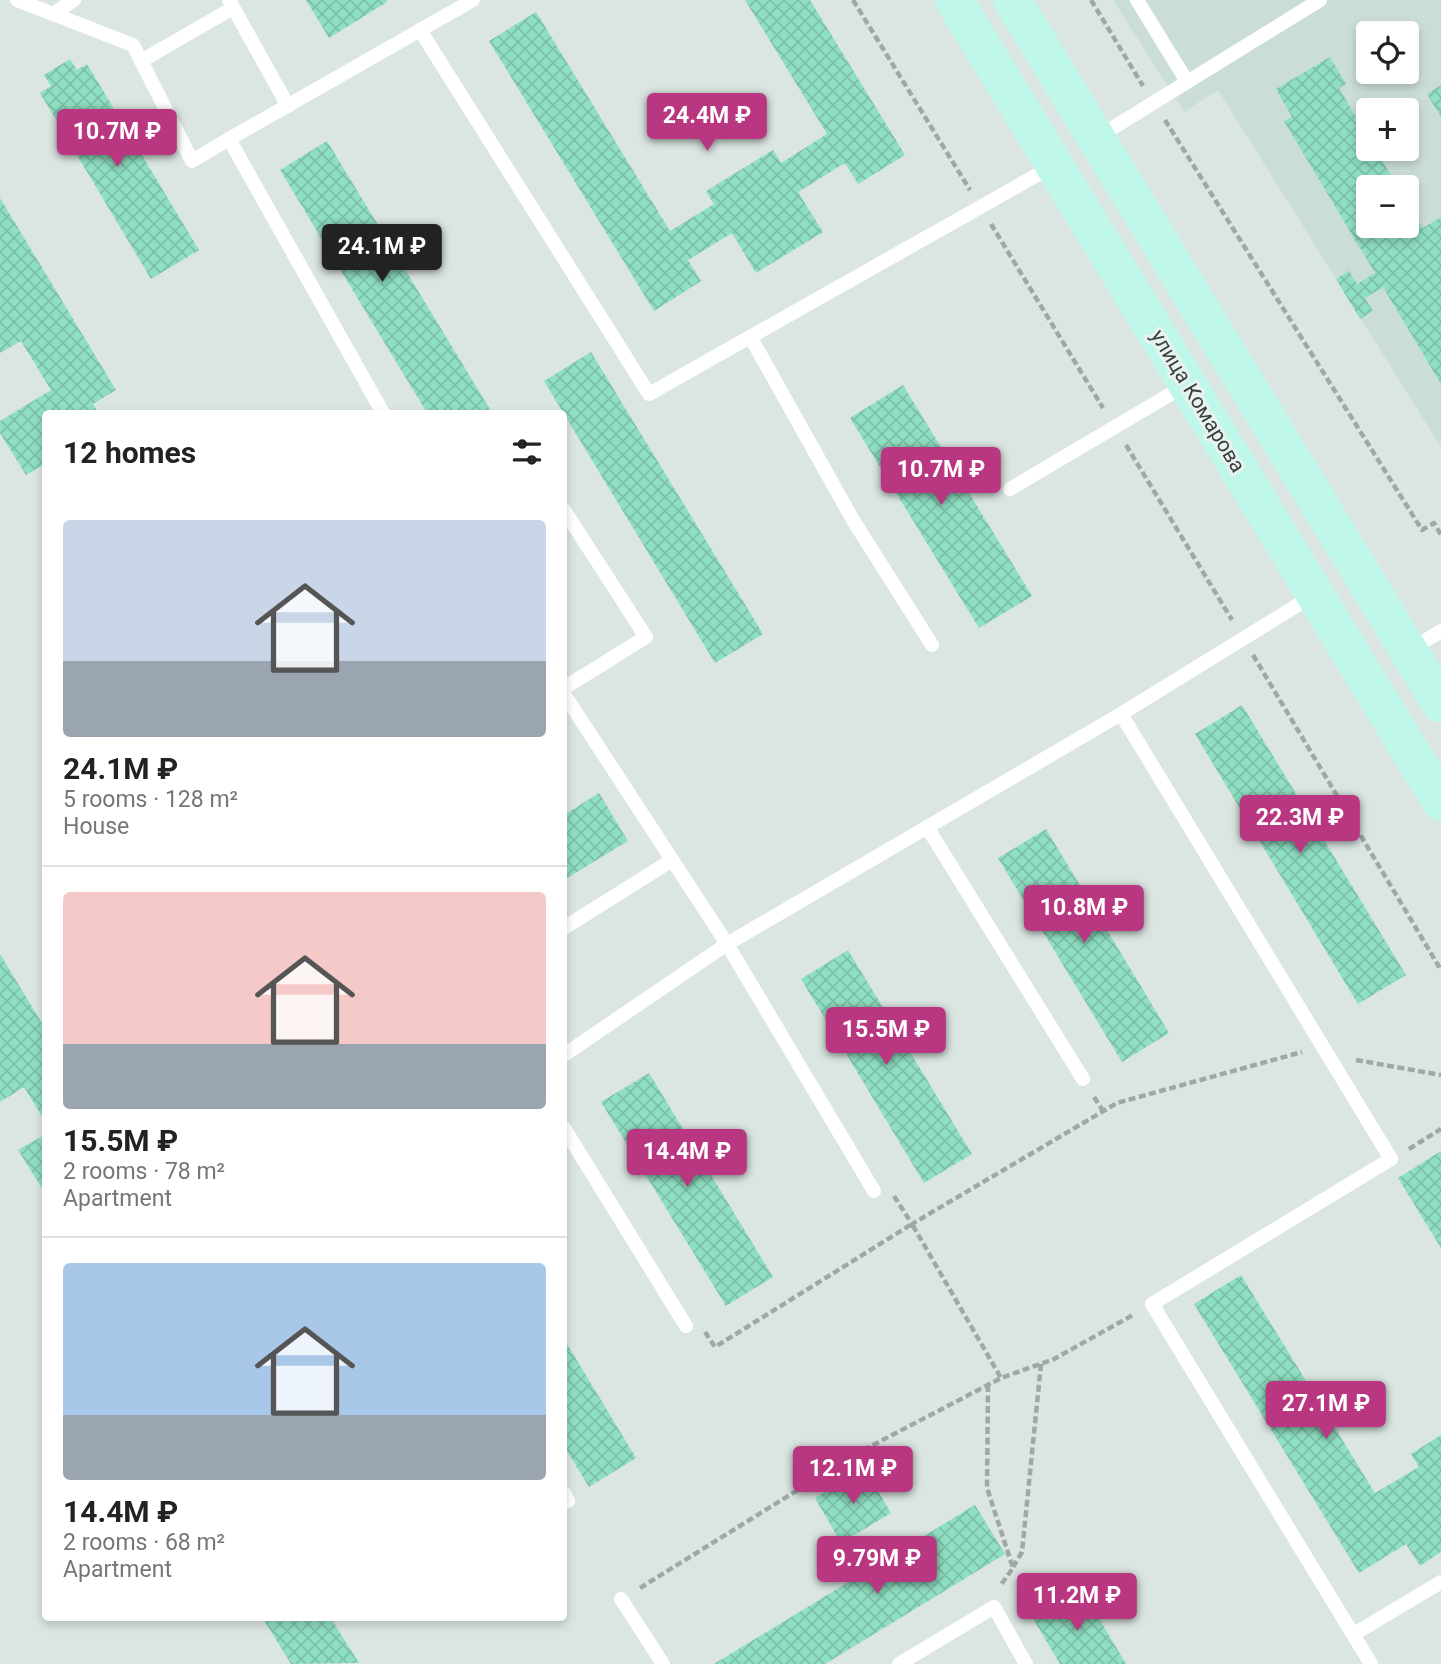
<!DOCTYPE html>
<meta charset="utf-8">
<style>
:root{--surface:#fff;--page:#f6f6f6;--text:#222;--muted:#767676;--line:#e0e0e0;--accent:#b93781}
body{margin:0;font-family:Roboto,sans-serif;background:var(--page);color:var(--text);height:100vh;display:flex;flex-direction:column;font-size:26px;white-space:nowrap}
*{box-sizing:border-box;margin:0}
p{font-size:23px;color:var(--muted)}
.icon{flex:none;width:38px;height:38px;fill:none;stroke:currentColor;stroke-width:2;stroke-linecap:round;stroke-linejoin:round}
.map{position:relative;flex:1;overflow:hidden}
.details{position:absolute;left:42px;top:410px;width:525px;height:1211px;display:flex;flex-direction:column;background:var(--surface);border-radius:7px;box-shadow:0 4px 10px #0003}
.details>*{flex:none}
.tools{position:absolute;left:1356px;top:21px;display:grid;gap:14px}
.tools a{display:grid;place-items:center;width:63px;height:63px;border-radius:7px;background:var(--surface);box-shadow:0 4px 10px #0003;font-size:35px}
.price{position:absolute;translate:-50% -60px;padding:0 16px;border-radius:7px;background:var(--accent);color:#fff;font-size:23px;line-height:46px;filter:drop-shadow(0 2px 4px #0008)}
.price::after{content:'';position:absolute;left:50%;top:42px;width:21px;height:16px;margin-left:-10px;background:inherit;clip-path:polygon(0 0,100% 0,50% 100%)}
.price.selected{background:#222;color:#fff}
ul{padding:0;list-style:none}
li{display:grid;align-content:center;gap:14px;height:371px;padding:0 21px}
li+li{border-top:2px solid var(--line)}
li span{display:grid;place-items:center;height:217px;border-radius:7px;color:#555}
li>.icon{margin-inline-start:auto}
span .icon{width:126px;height:126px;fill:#fffc;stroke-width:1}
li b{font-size:30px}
h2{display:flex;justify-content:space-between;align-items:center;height:84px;padding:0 21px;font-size:30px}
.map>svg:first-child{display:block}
</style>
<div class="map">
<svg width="1441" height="1664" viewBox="0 0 1441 1664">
<defs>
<pattern id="building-cross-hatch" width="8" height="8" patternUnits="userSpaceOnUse" patternTransform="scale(1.75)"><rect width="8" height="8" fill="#8fdfc2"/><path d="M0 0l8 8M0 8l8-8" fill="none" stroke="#7cc0a8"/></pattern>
</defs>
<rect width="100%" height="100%" fill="#dbe6e2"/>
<path fill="#cbded6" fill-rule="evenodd" d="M1113,0H1441V447L1218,90L1184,112ZM1368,33H1407V72H1368ZM1368,110H1407V149H1368ZM1368,187H1407V226H1368Z"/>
<g fill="url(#building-cross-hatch)">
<polygon points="306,0 386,0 387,2 329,38"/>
<polygon points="745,0 810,0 905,155 858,184 845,163 798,192 823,232 756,273 732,233 688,260 701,281 654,311 489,41 536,12 670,231 714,204 706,191 773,150 781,163 827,134"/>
<polygon points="1330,57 1346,84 1339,88 1368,138 1368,149 1375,149 1398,187 1368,187 1368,226 1407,226 1407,202 1423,228 1441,217 1441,384 1383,287 1365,298 1373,311 1360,319 1336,279 1349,271 1357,284 1375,273 1284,121 1292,117 1276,89"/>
<polygon points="70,59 77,70 87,64 199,250 151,279 40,93 51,86 44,75"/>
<polygon points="1441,85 1441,117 1427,94"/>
<polygon points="327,141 491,411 488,413 427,413 280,170"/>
<polygon points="0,198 116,390 93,404 98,413 46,413 46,463 26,475 0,433 0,421 51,390 21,341 0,353"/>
<polygon points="591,352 763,634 715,663 544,381"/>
<polygon points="903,385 1032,596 979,628 850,418"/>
<polygon points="1242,705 1406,975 1358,1004 1195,734"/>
<polygon points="599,793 628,841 564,880 564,815"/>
<polygon points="1046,829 1169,1033 1122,1062 998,858"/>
<polygon points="848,950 972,1154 924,1183 801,979"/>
<polygon points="0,954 46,1030 46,1123 24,1087 0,1102"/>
<polygon points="649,1073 773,1277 726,1306 601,1102"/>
<polygon points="46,1134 46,1195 18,1150"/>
<polygon points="1441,1151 1441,1248 1398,1178"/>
<polygon points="1241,1275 1375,1493 1419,1467 1411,1454 1441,1435 1441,1552 1420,1566 1406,1544 1359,1573 1194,1304"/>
<polygon points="564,1339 636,1458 589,1487 564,1446"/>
<polygon points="864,1468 891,1513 841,1543 815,1498"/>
<polygon points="975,1505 1005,1554 825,1664 714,1664"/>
<polygon points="1081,1588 1126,1664 1060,1664 1032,1617"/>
<polygon points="262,1617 330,1617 359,1663 291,1664"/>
</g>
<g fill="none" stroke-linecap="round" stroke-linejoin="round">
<g stroke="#a0a8a5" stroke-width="4.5" stroke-dasharray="7 3.5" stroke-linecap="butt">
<polyline points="853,0 970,190"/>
<polyline points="1091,0 1143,86"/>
<polyline points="1165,120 1422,530 1434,523 1441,535"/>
<polyline points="991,224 1103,408"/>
<polyline points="1126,445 1232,620"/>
<polyline points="1253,655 1441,970"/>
<polyline points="1356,1060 1441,1075"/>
<polyline points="1094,1097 1103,1111"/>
<polyline points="1409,1149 1441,1129"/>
<polyline points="894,1196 912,1224 1117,1103 1302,1052"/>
<polyline points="705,1332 715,1347 912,1224 1001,1378"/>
<polyline points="988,1385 987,1488 1013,1568 1000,1586"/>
<polyline points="1013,1567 1022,1552 1041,1364"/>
<polyline points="640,1588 854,1455 1001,1378 1054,1359 1133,1315"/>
</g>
<g stroke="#fff" stroke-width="14">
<polyline points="17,0 133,45 192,161 229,139"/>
<polyline points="229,0 288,106"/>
<polyline points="1137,0 1186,80"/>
<polyline points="53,14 74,0"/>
<polyline points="420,30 649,394 1053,166"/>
<polyline points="141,61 233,8"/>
<polyline points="1098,137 1320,0"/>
<polyline points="751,338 853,520 932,645"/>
<polyline points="383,413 229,139 473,0"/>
<polyline points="1010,489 1186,385"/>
<polyline points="564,510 646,637 564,688"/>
<polyline points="1410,650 1441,631"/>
<polyline points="564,694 727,944 1121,714 1314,595"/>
<polyline points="1121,714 1391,1159 1152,1304 1371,1664"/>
<polyline points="927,827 1083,1079"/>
<polyline points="564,928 672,860"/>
<polyline points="564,1055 727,944 874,1191"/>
<polyline points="564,1128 686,1326"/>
<polyline points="564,1493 568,1501"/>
<polyline points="621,1599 663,1664"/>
<polyline points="1354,1634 1441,1582"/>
<polyline points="899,1664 994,1607 1026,1664"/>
</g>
<g stroke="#bff8ea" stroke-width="38">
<polyline points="954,0 1441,802"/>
<polyline points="1012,0 1441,704"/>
</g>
</g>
<g text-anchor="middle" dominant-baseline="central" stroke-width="6" stroke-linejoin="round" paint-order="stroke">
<g font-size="21" fill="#393e3c" stroke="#e8f3ef">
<text transform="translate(1198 401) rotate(59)">улица Комарова</text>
</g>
</g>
</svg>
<div class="tools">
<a><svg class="icon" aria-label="locate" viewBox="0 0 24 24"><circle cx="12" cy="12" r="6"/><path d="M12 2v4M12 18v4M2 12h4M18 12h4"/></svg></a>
<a>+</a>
<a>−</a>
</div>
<b class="price" style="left:707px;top:153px">24.4M ₽</b>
<b class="price" style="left:117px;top:169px">10.7M ₽</b>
<b class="price selected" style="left:382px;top:284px">24.1M ₽</b>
<b class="price" style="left:941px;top:507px">10.7M ₽</b>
<b class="price" style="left:1300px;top:855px">22.3M ₽</b>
<b class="price" style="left:1084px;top:945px">10.8M ₽</b>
<b class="price" style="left:886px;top:1067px">15.5M ₽</b>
<b class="price" style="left:687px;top:1189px">14.4M ₽</b>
<b class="price" style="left:1326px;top:1441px">27.1M ₽</b>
<b class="price" style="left:853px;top:1506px">12.1M ₽</b>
<b class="price" style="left:877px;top:1596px">9.79M ₽</b>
<b class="price" style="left:1077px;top:1633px">11.2M ₽</b>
<section class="details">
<h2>12 homes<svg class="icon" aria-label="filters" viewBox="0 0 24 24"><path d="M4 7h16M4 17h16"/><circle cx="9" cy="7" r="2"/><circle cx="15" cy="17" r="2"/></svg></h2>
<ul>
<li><span style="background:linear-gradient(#c9d6e8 65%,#9aa5b1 0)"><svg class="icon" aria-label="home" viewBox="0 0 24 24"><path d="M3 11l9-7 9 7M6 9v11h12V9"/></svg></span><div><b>24.1M ₽</b><p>5 rooms · 128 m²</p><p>House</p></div></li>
<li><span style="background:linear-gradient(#f6c9c9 70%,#9aa5b1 0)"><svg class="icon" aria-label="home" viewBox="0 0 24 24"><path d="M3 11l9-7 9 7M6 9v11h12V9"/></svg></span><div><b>15.5M ₽</b><p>2 rooms · 78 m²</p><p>Apartment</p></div></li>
<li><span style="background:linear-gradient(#a9c7e8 70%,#9aa5b1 0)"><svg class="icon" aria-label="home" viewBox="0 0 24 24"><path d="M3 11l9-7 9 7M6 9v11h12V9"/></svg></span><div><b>14.4M ₽</b><p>2 rooms · 68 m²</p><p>Apartment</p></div></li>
</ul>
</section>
</div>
